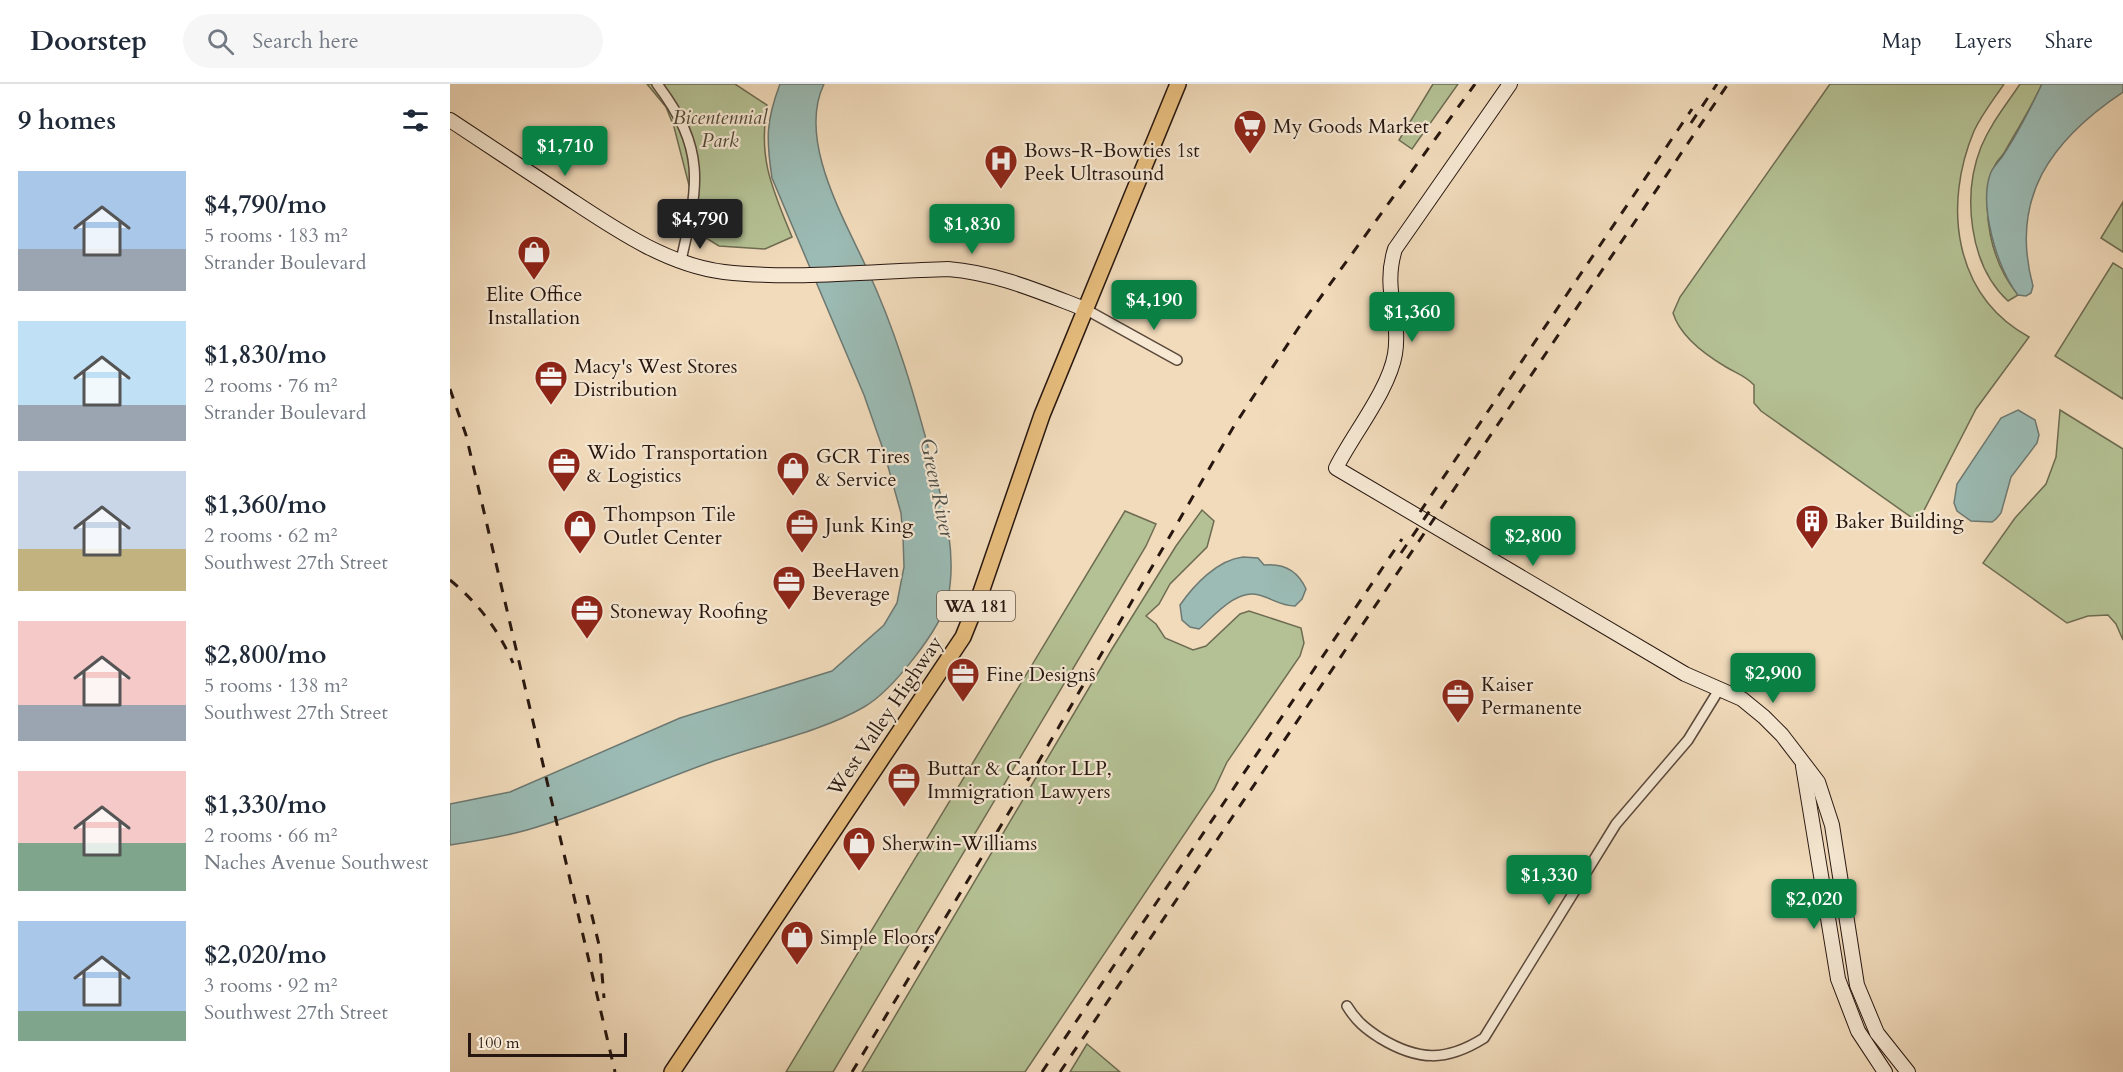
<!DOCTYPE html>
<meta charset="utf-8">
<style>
:root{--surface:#fff;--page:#f6f6f7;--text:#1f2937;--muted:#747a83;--line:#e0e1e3;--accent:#0b8043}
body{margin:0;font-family:Cardo,serif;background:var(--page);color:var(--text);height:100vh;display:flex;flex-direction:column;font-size:22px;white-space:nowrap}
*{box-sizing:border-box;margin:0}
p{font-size:20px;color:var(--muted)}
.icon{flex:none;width:33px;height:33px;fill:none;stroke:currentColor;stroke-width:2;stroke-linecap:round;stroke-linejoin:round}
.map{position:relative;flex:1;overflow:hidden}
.drawer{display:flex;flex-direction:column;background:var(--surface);width:450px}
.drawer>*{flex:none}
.scale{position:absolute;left:18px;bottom:15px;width:159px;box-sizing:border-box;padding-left:6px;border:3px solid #281710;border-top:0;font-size:16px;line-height:21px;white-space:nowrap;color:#281710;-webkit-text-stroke:4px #f6e8d3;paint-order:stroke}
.price{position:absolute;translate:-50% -51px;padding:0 14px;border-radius:6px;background:var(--accent);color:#fff;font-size:20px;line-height:39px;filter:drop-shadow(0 2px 3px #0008)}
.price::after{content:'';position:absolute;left:50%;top:36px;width:18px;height:14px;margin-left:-9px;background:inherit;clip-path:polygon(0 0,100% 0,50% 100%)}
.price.current{background:#222;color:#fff}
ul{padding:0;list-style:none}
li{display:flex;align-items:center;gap:18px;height:150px;padding:0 18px}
li span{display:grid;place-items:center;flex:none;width:168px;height:120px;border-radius:0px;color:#555}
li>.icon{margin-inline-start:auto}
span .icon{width:72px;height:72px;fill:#fffc;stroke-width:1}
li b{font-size:26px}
h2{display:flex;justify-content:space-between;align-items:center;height:72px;padding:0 18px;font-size:26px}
header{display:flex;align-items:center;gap:36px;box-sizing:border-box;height:84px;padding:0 30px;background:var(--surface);border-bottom:2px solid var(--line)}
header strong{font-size:28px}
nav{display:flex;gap:33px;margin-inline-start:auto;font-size:21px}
.search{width:420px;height:54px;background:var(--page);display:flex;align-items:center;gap:15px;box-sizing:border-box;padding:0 21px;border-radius:33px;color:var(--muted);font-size:22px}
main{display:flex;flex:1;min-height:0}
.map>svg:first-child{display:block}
</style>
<header>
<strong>Doorstep</strong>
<div class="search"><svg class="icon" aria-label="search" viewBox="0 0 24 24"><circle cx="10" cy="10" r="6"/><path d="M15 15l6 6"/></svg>Search here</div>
<nav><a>Map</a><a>Layers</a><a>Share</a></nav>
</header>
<main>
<section class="drawer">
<h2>9 homes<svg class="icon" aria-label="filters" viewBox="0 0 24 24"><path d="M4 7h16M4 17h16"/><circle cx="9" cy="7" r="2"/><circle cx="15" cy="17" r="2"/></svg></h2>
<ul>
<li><span style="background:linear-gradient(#a9c7e8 65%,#9aa5b1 0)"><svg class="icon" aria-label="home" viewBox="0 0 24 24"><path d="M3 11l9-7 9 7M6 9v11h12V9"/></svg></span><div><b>$4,790/mo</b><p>5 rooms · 183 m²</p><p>Strander Boulevard</p></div></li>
<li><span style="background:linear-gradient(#bfe0f5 70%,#9aa5b1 0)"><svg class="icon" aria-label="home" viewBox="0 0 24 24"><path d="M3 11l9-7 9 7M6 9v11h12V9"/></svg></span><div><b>$1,830/mo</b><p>2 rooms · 76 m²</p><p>Strander Boulevard</p></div></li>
<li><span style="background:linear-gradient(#c9d6e8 65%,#c2b280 0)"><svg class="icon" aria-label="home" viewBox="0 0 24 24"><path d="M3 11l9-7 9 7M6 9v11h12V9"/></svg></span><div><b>$1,360/mo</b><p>2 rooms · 62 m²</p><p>Southwest 27th Street</p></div></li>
<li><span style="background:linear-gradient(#f6c9c9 70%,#9aa5b1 0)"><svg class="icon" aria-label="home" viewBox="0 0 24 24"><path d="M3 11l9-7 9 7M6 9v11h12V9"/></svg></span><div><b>$2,800/mo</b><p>5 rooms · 138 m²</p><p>Southwest 27th Street</p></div></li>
<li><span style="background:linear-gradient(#f6c9c9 60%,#7fa58c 0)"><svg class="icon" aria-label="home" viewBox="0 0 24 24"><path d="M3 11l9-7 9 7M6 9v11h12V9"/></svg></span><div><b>$1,330/mo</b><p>2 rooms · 66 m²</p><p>Naches Avenue Southwest</p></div></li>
<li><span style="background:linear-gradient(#a9c7e8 75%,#7fa58c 0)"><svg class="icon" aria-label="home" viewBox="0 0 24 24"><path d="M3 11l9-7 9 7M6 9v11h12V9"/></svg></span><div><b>$2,020/mo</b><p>3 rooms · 92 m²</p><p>Southwest 27th Street</p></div></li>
</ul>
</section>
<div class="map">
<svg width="1673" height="988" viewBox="0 0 1673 988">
<rect width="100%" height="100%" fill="#f1dbbb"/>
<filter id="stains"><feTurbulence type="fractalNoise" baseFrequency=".00333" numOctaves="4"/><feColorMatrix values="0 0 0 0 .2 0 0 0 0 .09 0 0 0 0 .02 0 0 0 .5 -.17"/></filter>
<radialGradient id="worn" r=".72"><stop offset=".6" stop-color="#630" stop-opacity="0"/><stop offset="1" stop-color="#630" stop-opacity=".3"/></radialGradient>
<g fill="#b4c194" stroke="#6e6c52" stroke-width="1.5">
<path d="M197,0H285L317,21C308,75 322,104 342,153L315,165L269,162L256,154L248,136L224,43L216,23Z"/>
<polygon points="983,0 1008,0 962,65 949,56"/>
<path d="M1380,0H1554C1544,15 1532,30 1524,47C1493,121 1503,211 1579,253L1526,325L1468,438L1311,327L1304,319V301C1296,292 1286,289 1276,283C1254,270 1230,252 1223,229L1230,213Z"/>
<path d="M1570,0H1592C1581,24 1567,46 1554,69C1551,74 1545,78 1544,84C1529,125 1541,178 1568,211L1558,217C1519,181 1512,111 1531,63C1541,39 1556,21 1570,0Z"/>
<polygon points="1673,118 1673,168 1651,154"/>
<polygon points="1663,179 1673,185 1673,315 1605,272"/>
<polygon points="1610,326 1673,365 1673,556 1666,540 1658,531 1638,532 1617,539 1533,479 1565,434 1596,400 1606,373"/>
<polygon points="752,426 764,437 757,463 720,500 709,520 696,532 706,540 715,554 743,566 756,562 790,530 799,527 851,544 854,559 850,572 777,678 764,706 575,988 412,988 662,565 726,462"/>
<polygon points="675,427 706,440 696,462 383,988 336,988"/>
<polygon points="637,960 670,988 620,988"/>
</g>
<g fill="#9bbbb4" stroke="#6d7972" stroke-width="1.5">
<path d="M330,0H374C347,56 394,134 417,185C445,245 463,306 480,370C492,417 508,465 498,514C491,545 442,607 414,623C371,648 308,661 261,678C199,700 140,728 77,746C52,753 26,757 0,761V720L60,708L230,634L382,587L434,541L447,519L454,483L453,453L451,429L434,368L414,311L322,94C316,55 316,37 330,0Z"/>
<path d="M1592,0H1673V8C1601,56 1559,114 1583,202L1581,209L1576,212L1568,211C1547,185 1528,120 1541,88C1544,82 1548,78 1552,73C1567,51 1580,25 1592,0Z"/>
<polygon points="1568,326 1585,336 1589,351 1587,359 1561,393 1551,429 1546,435 1542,438 1521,437 1507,427 1504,419 1507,400 1551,334"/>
<path d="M793,473L808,474L814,481C834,479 848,487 856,505L852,515L845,522C831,522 821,514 809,511C787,504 764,532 749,545L740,543L732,536L730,521C744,501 767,476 793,473Z"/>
</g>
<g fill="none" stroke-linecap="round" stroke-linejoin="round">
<g stroke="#5a483b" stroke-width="12">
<g id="street">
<path d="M207,0C256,65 249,100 231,176"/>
<polyline points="635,225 727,276"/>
<path d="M897,922C906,937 916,945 930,954C968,977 996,978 1034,954L1166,740L1238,656L1270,604"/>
</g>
</g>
<g stroke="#281710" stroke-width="16">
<g id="secondary">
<path d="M1060,0L945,165C932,206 951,233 945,270C939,306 903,350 886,384L1235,590L1292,615L1314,633L1332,651L1368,698L1382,741L1407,901L1427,949L1458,988"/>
<path d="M0,36C39,62 79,88 118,114C165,145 217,181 274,188C345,196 426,187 498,185C547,189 590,208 635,225"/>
<polyline points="1353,682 1388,895 1408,947 1435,988"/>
</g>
</g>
<g stroke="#281710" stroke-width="18">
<polyline id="primary" points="222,988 513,553 530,511 592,331 728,0"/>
</g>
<use href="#street" stroke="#f6e8d3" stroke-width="9"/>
<use href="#secondary" stroke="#f6e8d3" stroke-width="14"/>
<use href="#primary" stroke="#e8be7e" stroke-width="15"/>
<g stroke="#281710" stroke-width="3" stroke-dasharray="10 10" stroke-linecap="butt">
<polyline points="1241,39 1267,0"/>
<polyline points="0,305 16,351 165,988"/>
<polyline points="970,428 1242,25"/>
<polyline points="951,469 983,422"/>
<path d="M0,496C28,519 48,545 63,579"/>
<polyline points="137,811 150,865 154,914"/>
<polyline points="402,988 561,725 784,342 849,243 1025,0"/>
<polyline points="592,988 952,455"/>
<polyline points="610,988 1278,0"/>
</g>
</g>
<defs>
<g id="supermarket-pin" transform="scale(1.725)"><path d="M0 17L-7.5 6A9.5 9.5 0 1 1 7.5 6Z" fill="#8f2418" stroke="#f6e8d3"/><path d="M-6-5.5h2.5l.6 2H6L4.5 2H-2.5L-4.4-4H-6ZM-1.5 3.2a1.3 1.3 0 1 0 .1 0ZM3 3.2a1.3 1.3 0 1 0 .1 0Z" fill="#fff"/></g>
<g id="hospital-pin" transform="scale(1.725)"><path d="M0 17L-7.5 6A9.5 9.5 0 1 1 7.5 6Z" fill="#8f2418" stroke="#f6e8d3"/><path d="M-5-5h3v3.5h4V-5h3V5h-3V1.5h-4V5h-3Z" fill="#fff"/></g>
<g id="shop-pin" transform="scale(1.725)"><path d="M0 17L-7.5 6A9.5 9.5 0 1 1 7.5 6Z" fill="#8f2418" stroke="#f6e8d3"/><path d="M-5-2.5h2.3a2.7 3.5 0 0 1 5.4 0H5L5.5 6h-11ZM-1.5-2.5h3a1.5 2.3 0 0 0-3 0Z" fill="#fff"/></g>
<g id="office-pin" transform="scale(1.725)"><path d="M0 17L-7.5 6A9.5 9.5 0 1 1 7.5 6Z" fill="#8f2418" stroke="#f6e8d3"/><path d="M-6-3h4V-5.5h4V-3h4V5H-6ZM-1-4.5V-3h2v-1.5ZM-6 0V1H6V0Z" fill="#fff"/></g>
<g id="building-pin" transform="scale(1.725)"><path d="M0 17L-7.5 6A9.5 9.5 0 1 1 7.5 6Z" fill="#8f2418" stroke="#f6e8d3"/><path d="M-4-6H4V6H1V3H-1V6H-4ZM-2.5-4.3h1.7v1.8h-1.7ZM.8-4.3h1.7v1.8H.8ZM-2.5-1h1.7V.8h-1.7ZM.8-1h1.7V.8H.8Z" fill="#fff"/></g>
</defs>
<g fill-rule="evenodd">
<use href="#supermarket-pin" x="800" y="42"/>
<use href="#hospital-pin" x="551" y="77"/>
<use href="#shop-pin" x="84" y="168"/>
<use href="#office-pin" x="101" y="293"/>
<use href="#office-pin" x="114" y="380"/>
<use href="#shop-pin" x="343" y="384"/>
<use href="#building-pin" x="1362" y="437"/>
<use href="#office-pin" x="352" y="441"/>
<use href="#shop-pin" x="130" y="442"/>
<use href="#office-pin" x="339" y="498"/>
<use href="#office-pin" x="137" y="527"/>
<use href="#office-pin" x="513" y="590"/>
<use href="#office-pin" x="1008" y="611"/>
<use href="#office-pin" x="454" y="695"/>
<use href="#shop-pin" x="409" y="759"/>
<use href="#shop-pin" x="347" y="853"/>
</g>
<g text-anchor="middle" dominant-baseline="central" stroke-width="4.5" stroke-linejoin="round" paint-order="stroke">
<rect fill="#f6e8d3" stroke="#66564a" stroke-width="1.5" x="487" y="507" width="78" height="30" rx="4.5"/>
<g font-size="18" font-weight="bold" fill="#281710">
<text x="526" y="522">WA 181</text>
</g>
<g font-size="20" font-style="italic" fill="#524a38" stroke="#f6e8d3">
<text x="270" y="33">Bicentennial<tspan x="270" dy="23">Park</tspan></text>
</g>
<g font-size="20" fill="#281710" stroke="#f6e8d3" text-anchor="start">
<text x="823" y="42">My Goods Market</text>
<text x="574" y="66">Bows-R-Bowties 1st<tspan x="574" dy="23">Peek Ultrasound</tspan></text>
<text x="84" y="210" text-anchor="middle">Elite Office<tspan x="84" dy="23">Installation</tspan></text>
<text x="124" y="282">Macy's West Stores<tspan x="124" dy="23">Distribution</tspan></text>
<text x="137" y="368">Wido Transportation<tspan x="137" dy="23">&amp; Logistics</tspan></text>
<text x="366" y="372">GCR Tires<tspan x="366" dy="23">&amp; Service</tspan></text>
<text x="153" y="430">Thompson Tile<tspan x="153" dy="23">Outlet Center</tspan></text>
<text x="1385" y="437">Baker Building</text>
<text x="375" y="441">Junk King</text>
<text x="362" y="486">BeeHaven<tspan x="362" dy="23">Beverage</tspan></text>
<text x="160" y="527">Stoneway Roofing</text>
<text x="536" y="590">Fine Designs</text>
<text x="1031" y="600">Kaiser<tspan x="1031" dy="23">Permanente</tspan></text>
<text x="477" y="684">Buttar &amp; Cantor LLP,<tspan x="477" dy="23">Immigration Lawyers</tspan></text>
<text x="432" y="759">Sherwin-Williams</text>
<text x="370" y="853">Simple Floors</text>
</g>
<g font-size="20" fill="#281710" stroke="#f6e8d3">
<text transform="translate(435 632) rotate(-56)">West Valley Highway</text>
</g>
<g font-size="21" font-style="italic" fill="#505049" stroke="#f6e8d3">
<text transform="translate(487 404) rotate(78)">Green River</text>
</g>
</g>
<rect width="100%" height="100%" filter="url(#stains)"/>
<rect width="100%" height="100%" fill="url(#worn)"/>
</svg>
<div class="scale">100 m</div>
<b class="price" style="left:115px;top:93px">$1,710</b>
<b class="price current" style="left:250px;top:166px">$4,790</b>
<b class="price" style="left:522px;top:171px">$1,830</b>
<b class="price" style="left:704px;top:247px">$4,190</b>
<b class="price" style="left:962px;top:259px">$1,360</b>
<b class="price" style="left:1083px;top:483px">$2,800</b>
<b class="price" style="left:1323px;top:620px">$2,900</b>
<b class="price" style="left:1099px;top:822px">$1,330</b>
<b class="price" style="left:1364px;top:846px">$2,020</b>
</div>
</main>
